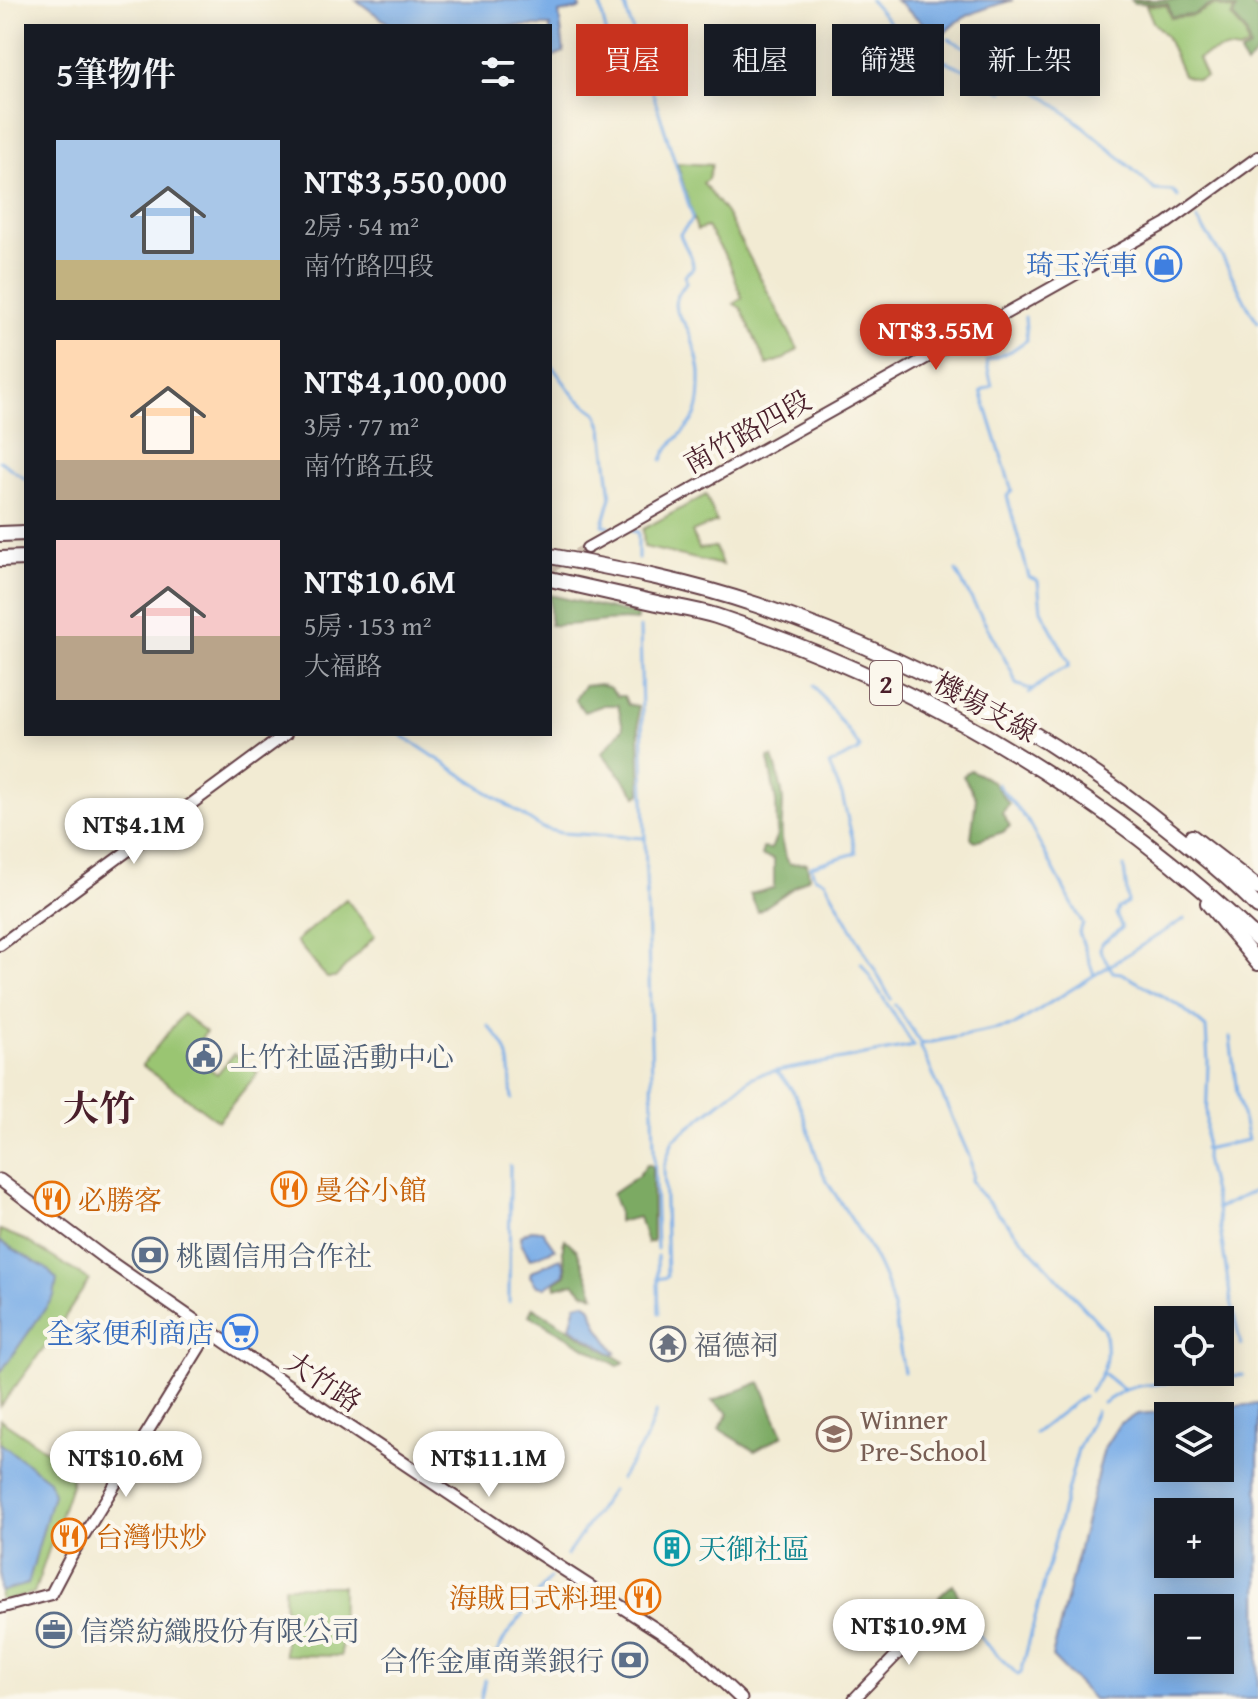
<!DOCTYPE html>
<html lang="zh-TW">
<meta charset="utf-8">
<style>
:root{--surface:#171b24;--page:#242831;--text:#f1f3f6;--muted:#9ea1a6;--accent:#c8321e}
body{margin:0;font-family:"Gentium Book Plus","Noto Serif TC",serif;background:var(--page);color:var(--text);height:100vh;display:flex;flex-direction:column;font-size:30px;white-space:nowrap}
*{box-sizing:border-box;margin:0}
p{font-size:26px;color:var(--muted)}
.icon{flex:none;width:44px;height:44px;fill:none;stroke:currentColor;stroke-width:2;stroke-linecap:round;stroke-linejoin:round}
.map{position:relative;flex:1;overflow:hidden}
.panel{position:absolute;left:24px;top:24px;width:528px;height:712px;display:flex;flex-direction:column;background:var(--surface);border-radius:0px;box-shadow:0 4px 20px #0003}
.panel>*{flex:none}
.banner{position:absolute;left:576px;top:24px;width:562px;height:72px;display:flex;gap:16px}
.controls{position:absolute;left:1154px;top:1306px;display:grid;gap:16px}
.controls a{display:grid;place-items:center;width:80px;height:80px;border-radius:0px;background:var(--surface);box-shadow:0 4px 20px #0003;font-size:40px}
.price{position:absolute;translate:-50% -68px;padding:0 18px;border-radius:28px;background:#fff;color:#222;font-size:26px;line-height:52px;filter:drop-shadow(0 2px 4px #0008)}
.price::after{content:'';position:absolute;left:50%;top:48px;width:24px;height:18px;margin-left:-12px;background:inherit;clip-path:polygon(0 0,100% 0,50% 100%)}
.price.on{background:var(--accent);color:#fff}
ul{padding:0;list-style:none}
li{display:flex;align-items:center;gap:24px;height:200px;padding:0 32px}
li span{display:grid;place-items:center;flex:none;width:224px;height:160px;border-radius:0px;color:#555}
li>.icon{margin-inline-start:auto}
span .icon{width:96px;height:96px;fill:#fffc;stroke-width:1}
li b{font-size:34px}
h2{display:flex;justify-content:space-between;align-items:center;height:96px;padding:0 32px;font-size:34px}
.tag{padding:0 28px;border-radius:0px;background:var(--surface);box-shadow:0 4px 20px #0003;font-size:28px;line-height:72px}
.tag.on{background:var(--accent);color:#fff}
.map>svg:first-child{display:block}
</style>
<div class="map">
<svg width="1258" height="1699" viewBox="0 0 1258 1699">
<rect width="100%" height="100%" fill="#fbf7ec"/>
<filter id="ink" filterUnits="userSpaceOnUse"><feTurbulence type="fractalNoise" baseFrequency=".0125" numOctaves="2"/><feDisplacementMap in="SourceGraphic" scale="16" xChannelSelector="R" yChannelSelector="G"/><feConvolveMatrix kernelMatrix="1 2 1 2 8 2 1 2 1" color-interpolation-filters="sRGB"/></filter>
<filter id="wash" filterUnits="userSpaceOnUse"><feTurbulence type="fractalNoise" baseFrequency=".006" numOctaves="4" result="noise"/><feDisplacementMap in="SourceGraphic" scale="32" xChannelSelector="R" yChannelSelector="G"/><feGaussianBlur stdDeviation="1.8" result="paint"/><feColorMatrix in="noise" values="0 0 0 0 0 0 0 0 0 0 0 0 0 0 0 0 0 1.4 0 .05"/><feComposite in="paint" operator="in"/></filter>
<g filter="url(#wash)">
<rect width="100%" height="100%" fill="#f2ebd3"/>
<g fill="#9ac572" stroke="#72724e" stroke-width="2">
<path d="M1146,5L1167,6L1171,18L1193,16L1214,5L1234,10L1231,17L1245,32L1248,47L1239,51C1223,47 1213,51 1198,59L1206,77L1197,80L1183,75L1166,36L1153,22Z"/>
<polygon points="677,163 712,165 708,179 703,183 726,213 798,349 784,359 767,365 741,308 734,304 742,298 729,262 707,227 697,230"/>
<polygon points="706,495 717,522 692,532 699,549 715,547 722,565 644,547 643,529"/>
<polygon points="346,899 375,936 335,978 327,978 296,941"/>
<polygon points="183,1014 206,1032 190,1054 217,1074 234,1054 258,1073 218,1121 142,1065"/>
<polygon points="0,1230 25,1240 89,1280 54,1334 0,1407"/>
<polygon points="0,1419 71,1467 71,1485 34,1593 0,1601"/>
<polygon points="284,1586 342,1586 341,1656 285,1655"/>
</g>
<g fill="#7baa64" stroke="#626448" stroke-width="2">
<polygon points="1131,0 1252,0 1254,8 1258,9 1258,51 1246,66 1240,54 1250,48 1246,31 1233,17 1236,9 1214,3 1193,15 1172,17 1168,4 1133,3"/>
<path d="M550,595L637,615V621C608,617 580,627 550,625Z"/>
<polygon points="600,684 610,688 617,696 624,696 628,705 638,706 641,793 637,796 602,753 623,728 618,705 604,705 584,712 575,699 584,686"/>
<path d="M773,757C778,772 782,786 783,801C783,821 777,847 790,864L807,863L809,877L758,912L750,894L774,888V859L761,856L763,848L771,849L777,836L776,802L769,764V758Z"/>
<polygon points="970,770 992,781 1009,804 1002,813 1010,826 1003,832 975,841 971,838 976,798 963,776"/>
<polygon points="647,1164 652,1166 653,1241 647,1243 639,1217 618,1222 618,1210 612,1194 638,1176"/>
<path d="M565,1239L577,1250L595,1295L583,1292L574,1283L556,1288L555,1282L566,1275C567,1262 559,1252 565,1239Z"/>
<polygon points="533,1307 624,1362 618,1366 529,1315"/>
<polygon points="760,1382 783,1435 755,1451 719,1429 729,1413 712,1401"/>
<polygon points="953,1584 966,1613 976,1628 974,1637 938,1603 939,1597"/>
</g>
<g fill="#7baee7" stroke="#626689" stroke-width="2" fill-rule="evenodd">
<polygon points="356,0 578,0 580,9 559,13 564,52 550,58 550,26 392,26"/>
<path d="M895,0H1013C987,8 956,15 941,38Z"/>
<polygon points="531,1230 542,1231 555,1249 530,1259 521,1243 520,1236"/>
<polygon points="0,1241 47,1269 57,1280 54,1296 0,1373"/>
<polygon points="560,1258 564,1265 564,1274 545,1287 537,1286 530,1276 531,1272"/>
<polygon points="584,1302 590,1306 599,1328 616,1353 614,1355 570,1327 576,1304"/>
<path d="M1258,1404V1699H1093L1052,1657L1104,1448L1120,1423L1138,1414ZM1168,1416H1220V1468H1168ZM1168,1512H1220V1564H1168ZM1168,1608H1220V1660H1168Z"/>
<polygon points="0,1443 49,1480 53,1494 28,1584 0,1592"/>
</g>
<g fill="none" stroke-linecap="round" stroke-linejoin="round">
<g stroke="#7baee7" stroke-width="3">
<polyline points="599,0 607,37"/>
<path d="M623,0L692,215V220L680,234C683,246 694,256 693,268L685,275L686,283C670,304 673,307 686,326C691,333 699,362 700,372C700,387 701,408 692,421C682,436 668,443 662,460"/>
<polyline points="870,0 892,25 924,52 973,73 1003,92"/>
<path d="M949,39C1027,76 1092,131 1155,190L1173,191L1178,197"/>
<polyline points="1197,219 1223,258 1249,309 1258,322"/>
<polyline points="1025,317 1027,340 1011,351 986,361 992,386 981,391 1012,491 1007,496 1029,577 1038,581 1041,610 1069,662 1068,667 1053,674 1029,693"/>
<polyline points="550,359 552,366 575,397 597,413 603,429 611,497 603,525 609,526"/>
<polyline points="0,461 26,479"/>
<polyline points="632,531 638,532 638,558"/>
<polyline points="956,571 1012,672 1016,684 1032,690"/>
<polyline points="814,686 860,747 858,751 829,765 842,795 856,853 811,866 814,876 825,881 891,999"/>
<polyline points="400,734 542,828 561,833 645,838 640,628"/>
<polyline points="997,784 1027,820 1083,924 1079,932 1094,975"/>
<polyline points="645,838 657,1249"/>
<polyline points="1124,867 1128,903 1118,908 1116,914 1122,928 1101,944 1100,950 1113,972 1121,973 1180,1006 1206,1028 1208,1062 1205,1159 1217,1209 1231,1301 1241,1345"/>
<polyline points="895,1005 922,1044 1013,1026 1184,919"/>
<path d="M488,1026C514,1051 509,1066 512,1099"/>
<path d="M920,1045L970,1158L973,1176L971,1180L978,1191L1104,1329C1109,1356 1107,1370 1090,1391"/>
<path d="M776,1071C809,1099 808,1151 830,1186C852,1222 881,1258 891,1299C897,1323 899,1348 904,1372"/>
<polyline points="1204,1149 1248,1140 1237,1093 1230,1037"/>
<polyline points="1217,1209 1258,1189"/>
<polyline points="657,1256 659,1313"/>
<polyline points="658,1279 667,1277 664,1166 673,1140 751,1078 760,1074 914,1046 861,963"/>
<polyline points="509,1302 510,1166"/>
<polyline points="1124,1390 1138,1386 1243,1375"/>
<polyline points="1103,1403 1124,1390 1104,1374"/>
<polyline points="1035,1433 1083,1396"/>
<polyline points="620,1479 645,1441 656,1412"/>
<polyline points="567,1555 612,1490"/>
<polyline points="965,1614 984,1642 1018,1675 1021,1673 1078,1449 1096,1411"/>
<polyline points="489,1667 506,1636 550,1578"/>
<polyline points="481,1699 485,1680"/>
</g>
</g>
</g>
<g filter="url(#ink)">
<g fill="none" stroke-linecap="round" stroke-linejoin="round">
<polyline stroke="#d0c2b1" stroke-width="10" stroke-dasharray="10 5" stroke-linecap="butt" points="550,568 587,548"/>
<g stroke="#633e44" stroke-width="14">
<g id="tertiary">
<polyline points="587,548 1167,223 1258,157"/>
<polyline points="0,945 286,734"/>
<polyline points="0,1608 51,1594 71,1556 209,1332"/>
<polyline points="854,1699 939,1611"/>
</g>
</g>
<g stroke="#633e44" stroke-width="15">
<polyline id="secondary" points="0,1180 103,1257 296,1391 538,1553 690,1651 741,1699"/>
</g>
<g stroke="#633e44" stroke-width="18">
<g id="motorway">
<polyline points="0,534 26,533"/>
<path d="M550,556C620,569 689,582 757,605C907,656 1048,731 1171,831C1201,855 1231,879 1258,907"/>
<polyline points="0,559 26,558"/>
<path d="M550,579C586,587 621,595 657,603C676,607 697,610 716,616C921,684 1101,790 1258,940"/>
<polyline points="1192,837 1258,888"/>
<polyline points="1208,903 1258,963"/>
</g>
</g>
<use href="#tertiary" stroke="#fff" stroke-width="10"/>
<use href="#secondary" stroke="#fff" stroke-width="11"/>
<use href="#motorway" stroke="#fff" stroke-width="14"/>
</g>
</g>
<defs>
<g id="shop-ring" transform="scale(1.8)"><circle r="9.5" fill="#fbf7ec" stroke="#3f7fe0" stroke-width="1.5"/><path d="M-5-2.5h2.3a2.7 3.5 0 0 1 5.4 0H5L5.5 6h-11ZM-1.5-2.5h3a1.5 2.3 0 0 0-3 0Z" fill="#3f7fe0"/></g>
<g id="civic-ring" transform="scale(1.8)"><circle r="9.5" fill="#fbf7ec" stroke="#5c6f8a" stroke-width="1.5"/><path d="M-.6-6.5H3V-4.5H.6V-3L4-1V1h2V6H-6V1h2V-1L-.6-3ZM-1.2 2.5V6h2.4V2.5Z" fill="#5c6f8a"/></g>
<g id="restaurant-ring" transform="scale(1.8)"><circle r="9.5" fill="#fbf7ec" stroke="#e8710a" stroke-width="1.5"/><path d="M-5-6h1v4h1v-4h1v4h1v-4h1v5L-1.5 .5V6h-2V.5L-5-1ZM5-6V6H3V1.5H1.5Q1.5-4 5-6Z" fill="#e8710a"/></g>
<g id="bank-ring" transform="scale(1.8)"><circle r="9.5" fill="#fbf7ec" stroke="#5c6f8a" stroke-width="1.5"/><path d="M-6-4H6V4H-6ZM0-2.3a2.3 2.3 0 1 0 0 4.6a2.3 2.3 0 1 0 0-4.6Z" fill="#5c6f8a"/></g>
<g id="supermarket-ring" transform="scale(1.8)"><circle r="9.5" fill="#fbf7ec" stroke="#3f7fe0" stroke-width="1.5"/><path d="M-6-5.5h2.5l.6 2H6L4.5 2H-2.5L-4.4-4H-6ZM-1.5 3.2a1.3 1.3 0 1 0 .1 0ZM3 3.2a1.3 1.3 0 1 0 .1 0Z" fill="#3f7fe0"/></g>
<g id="temple-ring" transform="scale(1.8)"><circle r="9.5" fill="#fbf7ec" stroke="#6b7280" stroke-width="1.5"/><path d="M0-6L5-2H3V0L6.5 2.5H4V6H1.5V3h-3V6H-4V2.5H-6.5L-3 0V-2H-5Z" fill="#6b7280"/></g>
<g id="school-ring" transform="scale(1.8)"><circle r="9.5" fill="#fbf7ec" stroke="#8d6e63" stroke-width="1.5"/><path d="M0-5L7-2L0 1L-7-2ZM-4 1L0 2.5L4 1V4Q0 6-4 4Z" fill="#8d6e63"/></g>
<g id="building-ring" transform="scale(1.8)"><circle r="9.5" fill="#fbf7ec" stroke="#0f9aa8" stroke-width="1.5"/><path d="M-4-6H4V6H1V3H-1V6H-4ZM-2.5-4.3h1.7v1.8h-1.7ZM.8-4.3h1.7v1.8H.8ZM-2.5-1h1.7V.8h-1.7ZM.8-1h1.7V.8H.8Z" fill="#0f9aa8"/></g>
<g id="office-ring" transform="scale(1.8)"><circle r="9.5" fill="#fbf7ec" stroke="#5c6f8a" stroke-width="1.5"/><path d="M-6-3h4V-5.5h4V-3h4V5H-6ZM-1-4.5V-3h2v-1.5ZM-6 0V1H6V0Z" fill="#5c6f8a"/></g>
</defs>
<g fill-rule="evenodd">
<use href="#shop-ring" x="1164" y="264"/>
<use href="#civic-ring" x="204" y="1056"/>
<use href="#restaurant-ring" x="289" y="1189"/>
<use href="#restaurant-ring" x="52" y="1199"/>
<use href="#bank-ring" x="150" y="1255"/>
<use href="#supermarket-ring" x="240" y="1332"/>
<use href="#temple-ring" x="668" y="1344"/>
<use href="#school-ring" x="834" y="1434"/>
<use href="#restaurant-ring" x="69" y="1536"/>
<use href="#building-ring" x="672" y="1548"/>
<use href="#restaurant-ring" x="643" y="1597"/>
<use href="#office-ring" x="54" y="1630"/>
<use href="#bank-ring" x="630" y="1660"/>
</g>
<g text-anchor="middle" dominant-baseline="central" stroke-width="8" stroke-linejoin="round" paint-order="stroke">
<rect fill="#fbf7ec" stroke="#7f6065" stroke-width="2" x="870" y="661" width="32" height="44" rx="6"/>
<g font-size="26" font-weight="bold" fill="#4a1f2b">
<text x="886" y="683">2</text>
</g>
<g font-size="28" fill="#366cbe" stroke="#fbf7ec" text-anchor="end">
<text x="1138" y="264">琦玉汽車</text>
<text x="214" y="1332">全家便利商店</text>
</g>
<g font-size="28" fill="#4a1f2b" stroke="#fbf7ec">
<text transform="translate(747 431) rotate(-29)">南竹路四段</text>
<text transform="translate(986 707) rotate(29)">機場支線</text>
<text transform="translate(324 1381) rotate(34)">大竹路</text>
</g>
<g font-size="28" fill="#4e5e75" stroke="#fbf7ec" text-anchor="start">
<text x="230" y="1056">上竹社區活動中心</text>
<text x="176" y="1255">桃園信用合作社</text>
<text x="80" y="1630">信榮紡織股份有限公司</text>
<text x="604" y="1660" text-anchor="end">合作金庫商業銀行</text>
</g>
<g font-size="28" fill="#c56008" stroke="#fbf7ec" text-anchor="start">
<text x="315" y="1189">曼谷小館</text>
<text x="78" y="1199">必勝客</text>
<text x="95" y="1536">台灣快炒</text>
<text x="617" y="1597" text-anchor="end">海賊日式料理</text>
</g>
<g font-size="28" fill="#5b616d" stroke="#fbf7ec" text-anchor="start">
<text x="694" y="1344">福德祠</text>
</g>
<g font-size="28" fill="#785e54" stroke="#fbf7ec" text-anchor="start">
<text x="860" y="1418">Winner<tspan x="860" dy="32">Pre-School</tspan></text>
</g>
<g font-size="28" fill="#0d838f" stroke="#fbf7ec" text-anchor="start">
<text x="698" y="1548">天御社區</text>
</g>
<g font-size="36" font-weight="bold" fill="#4a1f2b" stroke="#fbf7ec">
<text x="99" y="1107">大竹</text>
</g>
</g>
</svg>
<div class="controls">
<a><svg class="icon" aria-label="locate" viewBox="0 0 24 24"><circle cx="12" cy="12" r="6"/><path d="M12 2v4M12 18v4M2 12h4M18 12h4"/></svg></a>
<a><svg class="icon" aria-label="layers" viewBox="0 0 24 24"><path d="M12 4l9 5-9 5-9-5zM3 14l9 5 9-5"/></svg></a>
<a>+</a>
<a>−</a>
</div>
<b class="price on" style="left:936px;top:372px">NT$3.55M</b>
<b class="price" style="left:134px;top:866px">NT$4.1M</b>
<b class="price" style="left:126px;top:1499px">NT$10.6M</b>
<b class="price" style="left:489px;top:1499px">NT$11.1M</b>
<b class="price" style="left:909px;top:1667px">NT$10.9M</b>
<div class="banner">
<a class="tag on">買屋</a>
<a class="tag">租屋</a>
<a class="tag">篩選</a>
<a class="tag">新上架</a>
</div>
<section class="panel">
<h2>5筆物件<svg class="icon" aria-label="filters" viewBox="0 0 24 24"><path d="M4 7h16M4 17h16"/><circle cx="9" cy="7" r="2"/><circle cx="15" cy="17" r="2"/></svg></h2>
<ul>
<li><span style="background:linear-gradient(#a9c7e8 75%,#c2b280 0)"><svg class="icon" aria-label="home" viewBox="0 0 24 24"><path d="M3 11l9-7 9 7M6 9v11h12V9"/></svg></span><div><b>NT$3,550,000</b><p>2房 · 54 m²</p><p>南竹路四段</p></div></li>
<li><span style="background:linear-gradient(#ffd9b3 75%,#b9a48a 0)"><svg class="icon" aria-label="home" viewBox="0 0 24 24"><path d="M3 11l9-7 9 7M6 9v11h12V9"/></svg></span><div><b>NT$4,100,000</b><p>3房 · 77 m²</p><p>南竹路五段</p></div></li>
<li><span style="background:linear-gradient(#f6c9c9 60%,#b9a48a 0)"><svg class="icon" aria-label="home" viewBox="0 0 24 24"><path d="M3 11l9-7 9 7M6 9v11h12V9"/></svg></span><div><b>NT$10.6M</b><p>5房 · 153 m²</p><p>大福路</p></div></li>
</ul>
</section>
</div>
